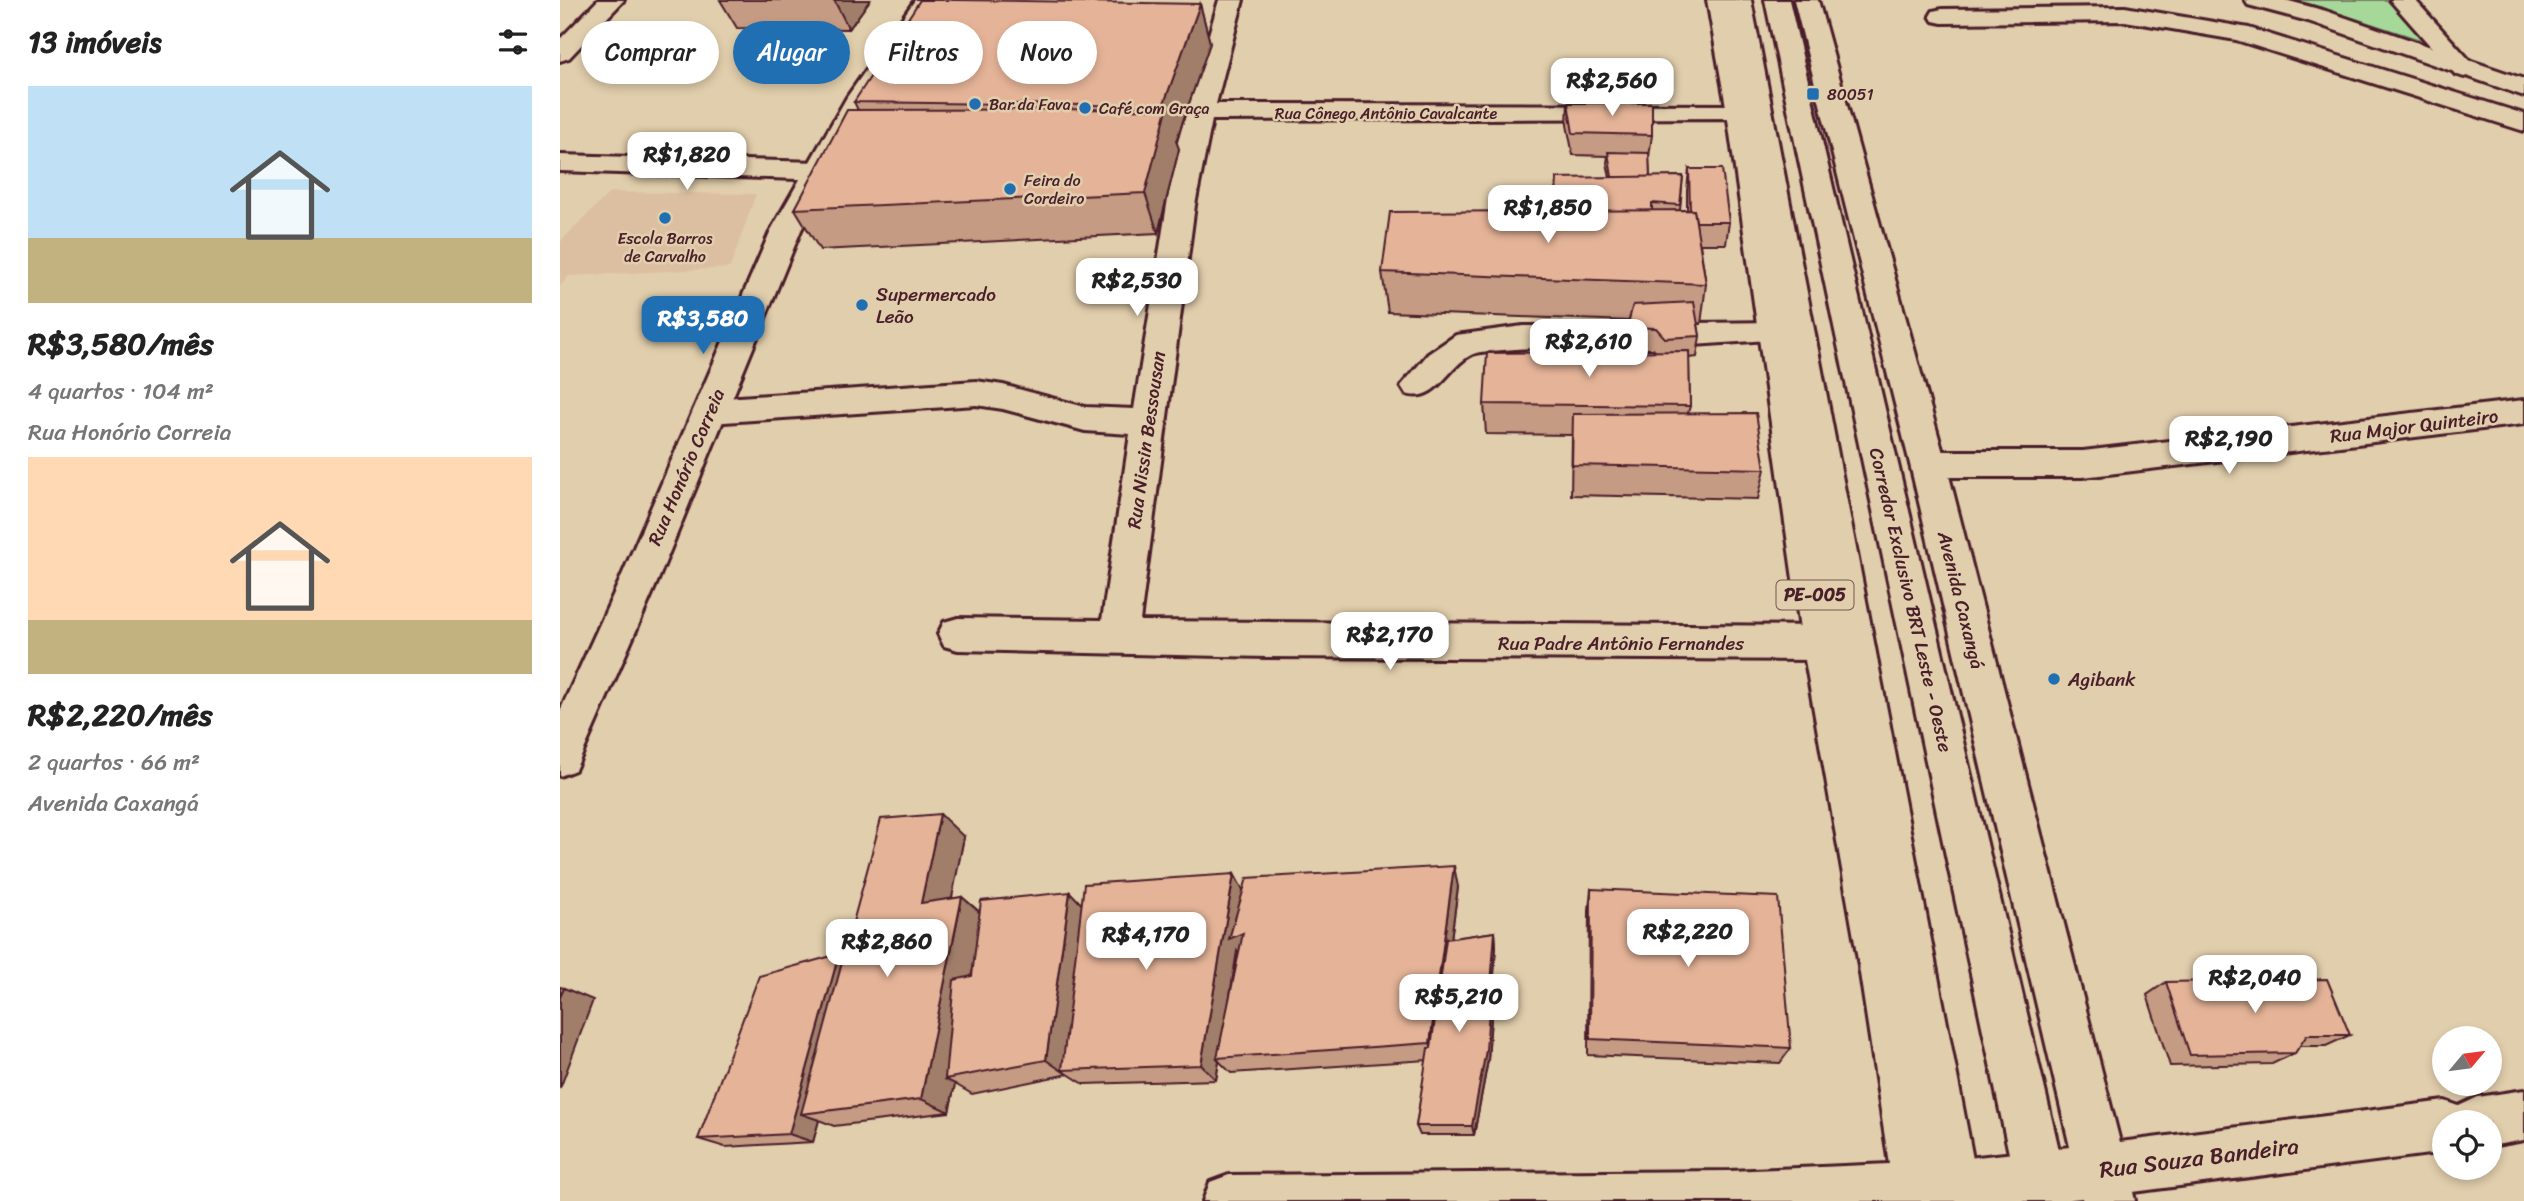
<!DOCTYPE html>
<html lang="pt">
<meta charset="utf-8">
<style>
:root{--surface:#fff;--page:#f2f2f2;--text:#222;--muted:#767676;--accent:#1f6fb2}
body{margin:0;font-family:Sriracha,sans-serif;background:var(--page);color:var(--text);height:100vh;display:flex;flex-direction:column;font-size:26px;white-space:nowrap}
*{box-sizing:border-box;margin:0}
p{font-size:23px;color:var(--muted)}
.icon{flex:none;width:38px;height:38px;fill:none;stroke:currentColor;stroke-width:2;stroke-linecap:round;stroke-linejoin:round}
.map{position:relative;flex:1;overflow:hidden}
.panel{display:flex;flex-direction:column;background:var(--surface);width:560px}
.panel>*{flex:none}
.guide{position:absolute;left:21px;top:21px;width:665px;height:63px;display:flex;gap:14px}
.needle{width:46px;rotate:61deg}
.fabs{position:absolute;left:1872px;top:1026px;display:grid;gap:14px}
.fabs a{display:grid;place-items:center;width:70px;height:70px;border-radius:50%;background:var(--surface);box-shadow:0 4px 10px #0003;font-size:35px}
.price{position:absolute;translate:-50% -60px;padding:0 16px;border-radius:14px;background:#fff;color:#222;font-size:23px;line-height:46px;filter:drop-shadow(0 2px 4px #0008)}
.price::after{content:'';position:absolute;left:50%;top:42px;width:21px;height:16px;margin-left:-10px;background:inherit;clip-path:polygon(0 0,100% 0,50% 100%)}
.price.on{background:var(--accent);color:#fff}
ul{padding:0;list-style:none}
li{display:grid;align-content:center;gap:14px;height:371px;padding:0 28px}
li span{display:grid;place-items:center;height:217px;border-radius:0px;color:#555}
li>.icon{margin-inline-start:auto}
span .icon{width:126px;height:126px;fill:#fffc;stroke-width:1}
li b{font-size:30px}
h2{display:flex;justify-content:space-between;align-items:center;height:84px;padding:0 28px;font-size:30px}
.chip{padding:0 24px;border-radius:32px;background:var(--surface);box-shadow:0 4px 10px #0003;font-size:24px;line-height:63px}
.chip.on{background:var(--accent);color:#fff}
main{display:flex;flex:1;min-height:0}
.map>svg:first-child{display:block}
</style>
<main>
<section class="panel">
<h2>13 imóveis<svg class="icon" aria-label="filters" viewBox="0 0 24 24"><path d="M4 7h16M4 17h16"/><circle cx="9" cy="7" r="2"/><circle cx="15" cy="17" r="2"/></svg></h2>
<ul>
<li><span style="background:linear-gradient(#bfe0f5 70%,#c2b280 0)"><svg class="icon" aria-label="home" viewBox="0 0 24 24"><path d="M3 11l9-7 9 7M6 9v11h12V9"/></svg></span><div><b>R$3,580/mês</b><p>4 quartos · 104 m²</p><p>Rua Honório Correia</p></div></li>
<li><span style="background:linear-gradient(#ffd9b3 75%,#c2b280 0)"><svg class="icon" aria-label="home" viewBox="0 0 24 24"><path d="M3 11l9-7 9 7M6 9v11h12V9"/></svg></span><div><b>R$2,220/mês</b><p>2 quartos · 66 m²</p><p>Avenida Caxangá</p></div></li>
</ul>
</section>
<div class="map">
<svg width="1964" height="1201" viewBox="0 0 1964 1201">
<rect width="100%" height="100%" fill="#e1ceac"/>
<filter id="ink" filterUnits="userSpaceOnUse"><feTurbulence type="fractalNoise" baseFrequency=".0143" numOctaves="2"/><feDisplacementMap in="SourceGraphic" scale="14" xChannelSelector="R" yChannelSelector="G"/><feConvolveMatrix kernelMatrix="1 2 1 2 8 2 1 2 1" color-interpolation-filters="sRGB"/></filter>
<g filter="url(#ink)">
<polygon fill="#dcbfa1" points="50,192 196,194 170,268 9,276 0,286 0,242"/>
<polygon fill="#a6d899" stroke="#787c62" stroke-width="2" points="1731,0 1833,0 1870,43 1749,4"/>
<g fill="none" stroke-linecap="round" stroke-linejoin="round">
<g stroke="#4a1f2b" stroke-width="6">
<g id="minor">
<polygon points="38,0 64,0 9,58 0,61 0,39"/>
<path d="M659,0H683L656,104L1185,105L1167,0H1191L1421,1201H1369L1277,653L1262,660L706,657L398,650L384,646L378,634L384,622L398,618L542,620L570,434L525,431L443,409L416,405L150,423L138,420L133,411L138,402L150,399L416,381L443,385L525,407L574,409L616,149ZM1187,118L1221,322L1133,323L1122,326L1117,334L1122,342L1133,345L1224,339L1273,630L1262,626L580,621L635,205L652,120Z"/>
<polygon points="1205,0 1229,0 1511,1201 1459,1201"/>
<polygon points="1830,0 1855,0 1913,64 1917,69 1913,74 1904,77 1895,74"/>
<polygon points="1565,7 1689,28 1964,114 1964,131 1676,40 1565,21 1382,23 1373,21 1370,16 1373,11 1382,9"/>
<polygon points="0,155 295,163 305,166 309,172 305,178 295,181 0,171"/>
<path d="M963,326H1069L1080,329L1085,337L1080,345L1069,348C1027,348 985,346 943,350C935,351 924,351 916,353C888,362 879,404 846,394L841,386L868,354L896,335Z"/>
<polygon points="1964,400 1964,424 1523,477 1368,477 1356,473 1350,464 1356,455 1368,451 1523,451"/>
</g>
</g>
<g stroke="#4a1f2b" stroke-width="6">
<g id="major">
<polygon points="355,0 379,0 313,97 241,230 98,580 21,757 15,770 0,776 0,711 60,580 211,230 287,97"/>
<polygon points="1147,0 1171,0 1193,112 1282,643 1346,960 1380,1161 1510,1147 1350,464 1234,0 1258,0 1386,464 1560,1142 1885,1101 1899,1106 1918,1097 1964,1090 1964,1140 1930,1146 1930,1122 1885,1122 1885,1152 1573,1192 1575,1201 1523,1201 1522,1198 1493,1201 643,1201 650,1182 669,1175 1169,1171 1329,1164 1298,960 1242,643 1167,112"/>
<polygon points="1685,0 1725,0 1766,11 1964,79 1964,96 1748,21 1688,5"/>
</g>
</g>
<use href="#minor" fill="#e1ceac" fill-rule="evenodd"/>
<use href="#major" fill="#e1ceac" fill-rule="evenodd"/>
</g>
<g fill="#c59b83" stroke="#4a1f2b" stroke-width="2" fill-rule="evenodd">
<polygon points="160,0 310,0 289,29 177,28"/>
<polygon points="640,4 650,43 616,141 619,149 598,233 260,250 235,209 298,110 294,102"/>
<polygon points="1008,103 1092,135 1089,157 1090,177 1123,176 1120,210 1127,210 1127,191 1129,169 1169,222 1166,244 1140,244 1146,284 1141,324 1138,324 1140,336 1137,357 1129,358 1130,406 1128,413 1205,469 1198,499 1011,495 1012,435 926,434 924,404 1095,351 1093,349 1065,349 1069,321 828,312 822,272 995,211 1050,177 1047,163 1048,156 1013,155 1007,125"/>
<path d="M404,837L391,899L402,897L420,912L521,904L674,874L683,891L898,887L891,939L935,932L936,946L928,1060L914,1135H860L856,1126L867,1060L671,1073L659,1061L656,1080L524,1084L508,1074L412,1094L395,1084L389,1112L274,1126L259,1120L253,1142L165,1147L138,1139L279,954L283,957ZM677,951L679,954L670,994L676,959Z"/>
<polygon points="1031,889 1231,1048 1220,1063 1028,1055 1029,910"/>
<polygon points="1606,982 1790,1035 1766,1046 1739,1046 1735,1053 1712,1064 1610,1066 1587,995"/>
</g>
<g fill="#a07e6a" stroke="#4a1f2b" stroke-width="2">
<polygon points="274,0 310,0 289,29"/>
<polygon points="640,4 650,43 616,141 619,149 598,233 585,193 605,115 603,106"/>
<polygon points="380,814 404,837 387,923 361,903"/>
<polygon points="894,866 898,887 875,1059 870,1043"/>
<polygon points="674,874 686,896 682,958 677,951 660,1058 657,1058 659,1061 656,1080 641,1065"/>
<polygon points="510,892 529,912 502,1070 508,1075 486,1060"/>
<polygon points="402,897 426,918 385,1079 395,1084 389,1112 361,1099"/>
<polygon points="935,932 936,946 928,1060 914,1135 912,1126"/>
<polygon points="279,954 300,967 241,1114 259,1120 253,1142 229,1134"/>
<polygon points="4,988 33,1000 1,1086 0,1087 0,997"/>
</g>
<g fill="#e5b498" stroke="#4a1f2b" stroke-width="2">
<polygon points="360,0 398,0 640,4 603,106 294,102"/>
<polygon points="1008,103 1092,103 1092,135 1013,133"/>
<polygon points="607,109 585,193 235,209 287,110"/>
<polygon points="1048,152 1089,153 1090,177 1052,177"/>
<polygon points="1129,169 1162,169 1169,222 1136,222 1134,210 1130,210"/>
<polygon points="1123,176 1120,205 1092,203 1092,211 995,211 997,178"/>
<polygon points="1134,210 1146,284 822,272 830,212"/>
<polygon points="1134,302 1140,336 1105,338 1096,328 1067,327 1073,305"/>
<polygon points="1129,351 1130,406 924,404 927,353"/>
<polygon points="1196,413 1205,469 1012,465 1013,414"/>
<polygon points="380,814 361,903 402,897 361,1099 241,1114 321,819"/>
<polygon points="894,866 870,1043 657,1058 683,933 669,939 687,878"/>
<polygon points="674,874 641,1065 502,1070 524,884"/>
<polygon points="1031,889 1218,897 1231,1048 1030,1039"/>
<polygon points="510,892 486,1060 385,1079 394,980 412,976 421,901"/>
<polygon points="935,932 926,1050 912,1126 856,1126 868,1048 871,1048 886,939"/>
<polygon points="279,954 229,1134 138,1139 199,976"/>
<polygon points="1767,979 1790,1035 1747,1035 1735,1053 1630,1055 1606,982"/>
<polygon points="0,987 4,988 0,997"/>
</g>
</g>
<g fill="#1f6fb2" stroke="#e1ceac" stroke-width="2.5">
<rect x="1246" y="87" width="14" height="14" rx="3.5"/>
<circle cx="415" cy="104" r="7"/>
<circle cx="525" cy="108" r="7"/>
<circle cx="450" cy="189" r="7"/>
<circle cx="105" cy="218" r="7"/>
<circle cx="302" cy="305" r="7"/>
<circle cx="1494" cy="679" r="7"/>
</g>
<g text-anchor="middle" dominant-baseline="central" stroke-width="5" stroke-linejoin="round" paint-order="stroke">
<g font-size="16" fill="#4a1f2b" stroke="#e1ceac" text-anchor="start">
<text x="1267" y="94">80051</text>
<text x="429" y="104">Bar da Fava</text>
<text x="539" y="108">Café com Graça</text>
<text x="464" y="180">Feira do<tspan x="464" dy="18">Cordeiro</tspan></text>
<text x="105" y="238" text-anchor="middle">Escola Barros<tspan x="105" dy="18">de Carvalho</tspan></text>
</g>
<g font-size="16" fill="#4a1f2b" stroke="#e1ceac">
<text x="826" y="113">Rua Cônego Antônio Cavalcante</text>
</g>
<rect fill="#e1ceac" stroke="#775452" stroke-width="2" x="1216.5" y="580.5" width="77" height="29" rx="5"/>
<g font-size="18" font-weight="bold" fill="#4a1f2b">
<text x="1255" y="595">PE-005</text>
</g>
<g font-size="19" fill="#4a1f2b" stroke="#e1ceac" text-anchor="start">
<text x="316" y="294">Supermercado<tspan x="316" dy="22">Leão</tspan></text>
<text x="1508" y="679">Agibank</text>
</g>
<g font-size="19" fill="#4a1f2b" stroke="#e1ceac">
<text transform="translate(1854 426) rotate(-7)">Rua Major Quinteiro</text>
<text transform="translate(586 440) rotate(-82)">Rua Nissin Bessousan</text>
<text transform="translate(126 467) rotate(-67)">Rua Honório Correia</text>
<text transform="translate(1351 600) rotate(77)">Corredor Exclusivo BRT Leste - Oeste</text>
<text transform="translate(1401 600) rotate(76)">Avenida Caxangá</text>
<text x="1061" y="643">Rua Padre Antônio Fernandes</text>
</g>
<g font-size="23" fill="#4a1f2b" stroke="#e1ceac">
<text transform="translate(1639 1158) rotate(-7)">Rua Souza Bandeira</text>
</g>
</g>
</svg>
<div class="fabs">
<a><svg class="needle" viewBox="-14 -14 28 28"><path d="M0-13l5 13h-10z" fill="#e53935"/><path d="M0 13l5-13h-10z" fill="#767676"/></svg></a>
<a><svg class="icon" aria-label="locate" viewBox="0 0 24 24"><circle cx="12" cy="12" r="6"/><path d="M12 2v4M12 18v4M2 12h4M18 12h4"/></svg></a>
</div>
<b class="price" style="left:1052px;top:118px">R$2,560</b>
<b class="price" style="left:127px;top:192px">R$1,820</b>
<b class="price" style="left:988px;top:245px">R$1,850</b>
<b class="price" style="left:577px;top:318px">R$2,530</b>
<b class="price on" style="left:143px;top:356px">R$3,580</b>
<b class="price" style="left:1029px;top:379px">R$2,610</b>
<b class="price" style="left:1669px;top:476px">R$2,190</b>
<b class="price" style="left:830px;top:672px">R$2,170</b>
<b class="price" style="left:1128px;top:969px">R$2,220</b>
<b class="price" style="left:586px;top:972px">R$4,170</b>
<b class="price" style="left:327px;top:979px">R$2,860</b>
<b class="price" style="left:1695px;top:1015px">R$2,040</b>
<b class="price" style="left:899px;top:1034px">R$5,210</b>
<div class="guide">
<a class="chip">Comprar</a>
<a class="chip on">Alugar</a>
<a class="chip">Filtros</a>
<a class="chip">Novo</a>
</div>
</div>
</main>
